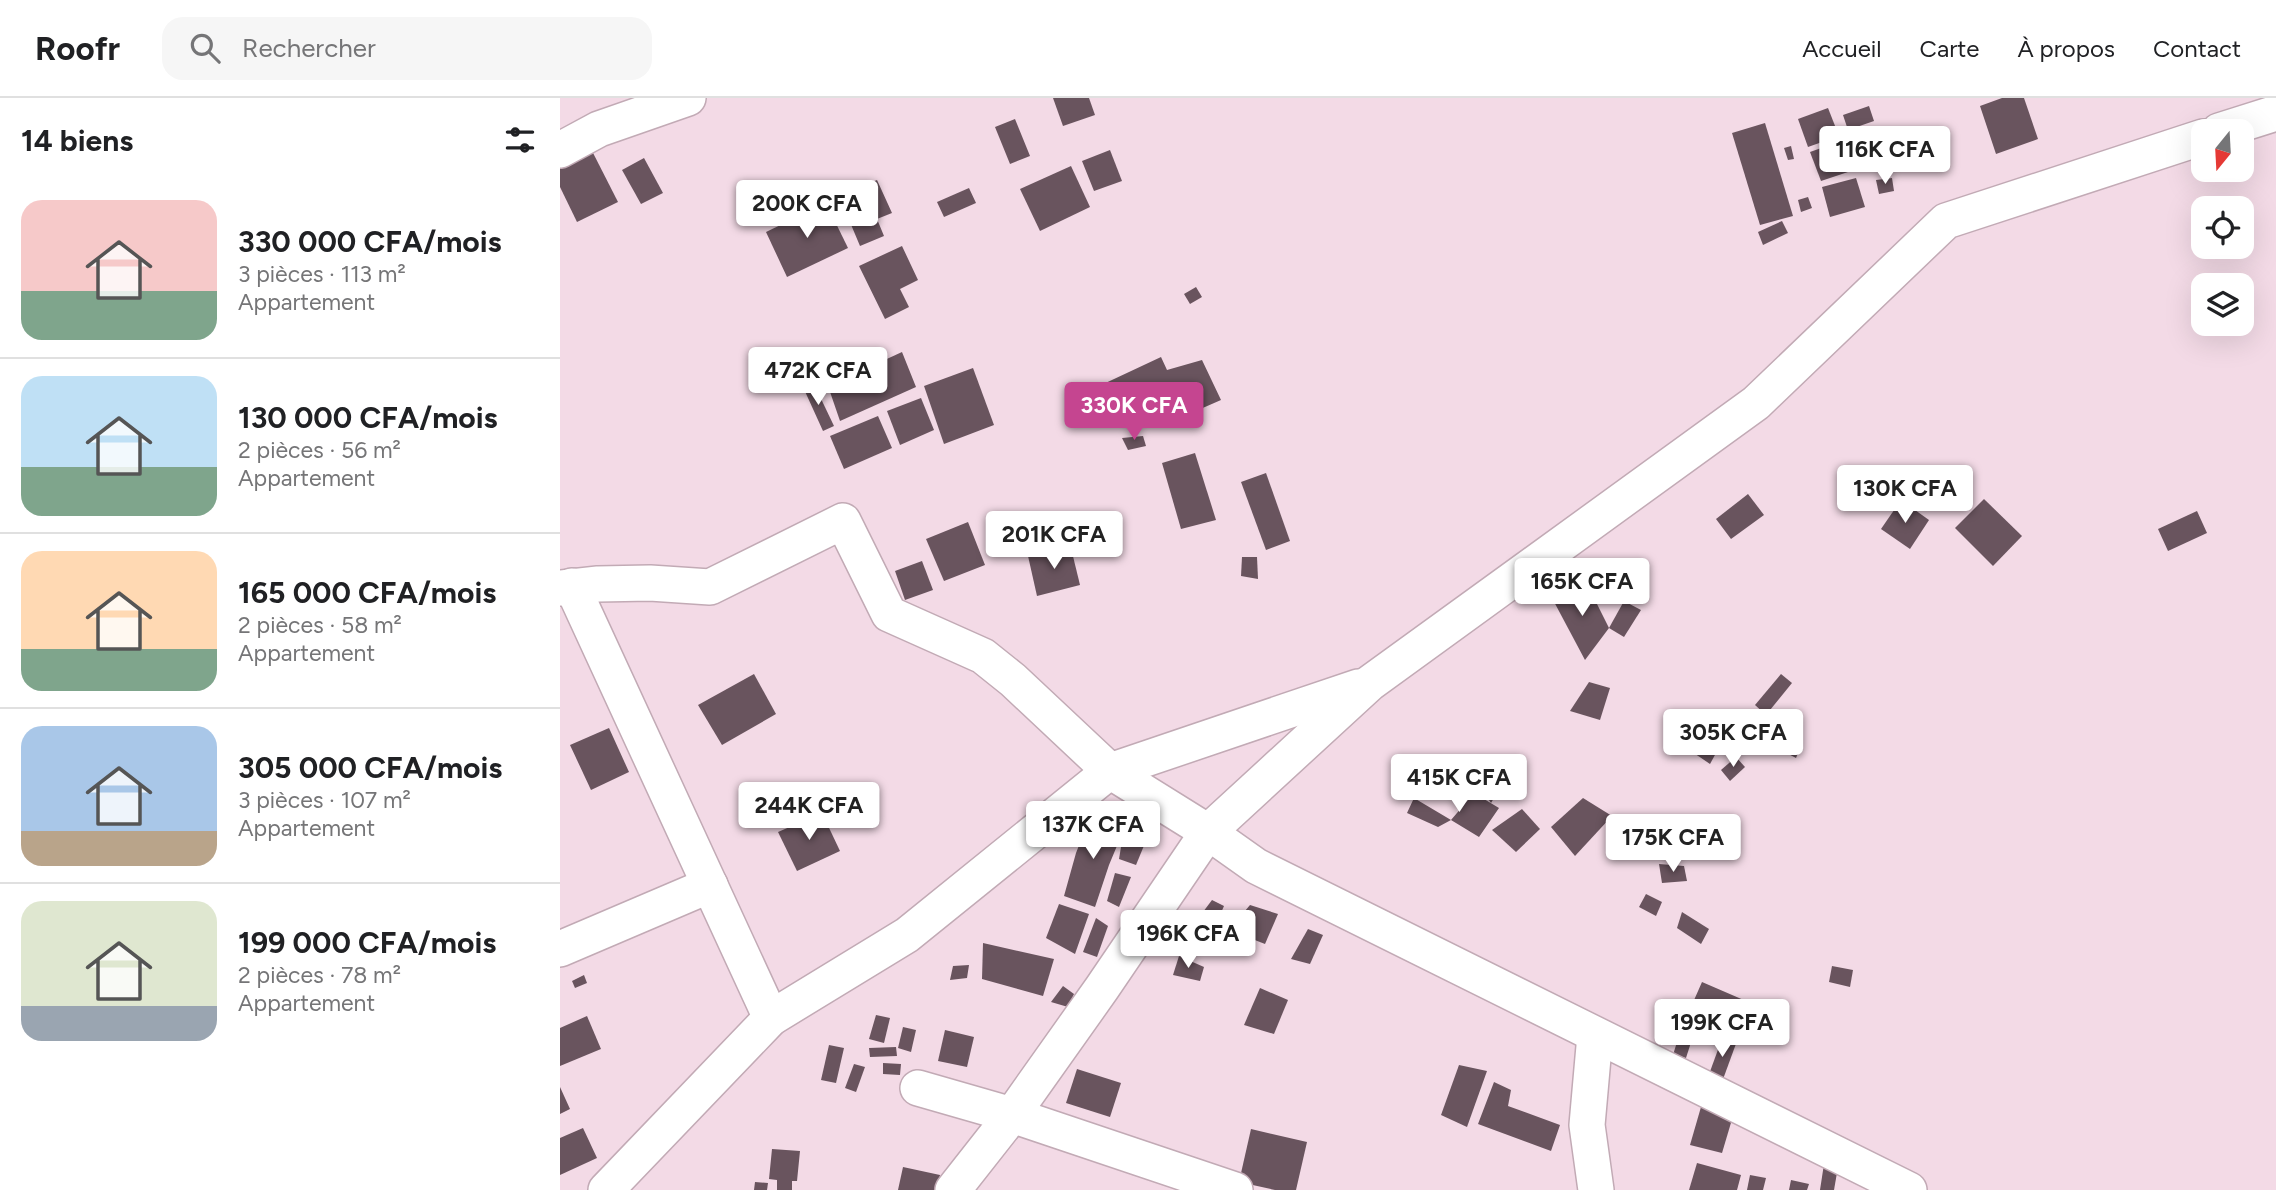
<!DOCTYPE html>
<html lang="fr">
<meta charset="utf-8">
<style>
:root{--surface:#fff;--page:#f6f6f6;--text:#202124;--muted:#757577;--line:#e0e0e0;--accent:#c54590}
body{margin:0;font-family:Figtree,sans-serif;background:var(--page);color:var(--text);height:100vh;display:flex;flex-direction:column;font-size:26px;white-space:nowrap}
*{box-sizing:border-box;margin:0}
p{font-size:23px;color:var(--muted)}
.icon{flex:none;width:38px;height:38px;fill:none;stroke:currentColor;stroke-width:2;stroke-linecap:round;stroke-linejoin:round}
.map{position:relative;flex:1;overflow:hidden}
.details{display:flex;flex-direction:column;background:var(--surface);width:560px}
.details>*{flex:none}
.needle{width:46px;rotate:198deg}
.tools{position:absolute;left:1631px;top:21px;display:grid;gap:14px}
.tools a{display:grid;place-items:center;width:63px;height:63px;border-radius:14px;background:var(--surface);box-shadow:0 7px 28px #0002;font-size:35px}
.price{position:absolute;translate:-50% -60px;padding:0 16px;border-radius:7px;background:#fff;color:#222;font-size:23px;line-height:46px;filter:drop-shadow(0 2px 4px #0008)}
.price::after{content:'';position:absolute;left:50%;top:42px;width:21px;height:16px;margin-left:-10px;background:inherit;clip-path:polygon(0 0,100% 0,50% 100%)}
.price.on{background:var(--accent);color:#fff}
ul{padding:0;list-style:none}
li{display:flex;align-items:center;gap:21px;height:175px;padding:0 21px}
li+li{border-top:2px solid var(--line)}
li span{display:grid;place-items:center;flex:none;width:196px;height:140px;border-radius:21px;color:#555}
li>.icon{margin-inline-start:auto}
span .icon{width:84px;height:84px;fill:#fffc;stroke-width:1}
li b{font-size:30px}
h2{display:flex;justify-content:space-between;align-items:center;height:84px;padding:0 21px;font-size:30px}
header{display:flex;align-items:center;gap:42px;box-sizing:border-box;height:98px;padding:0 35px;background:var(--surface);border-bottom:2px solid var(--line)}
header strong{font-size:33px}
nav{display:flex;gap:38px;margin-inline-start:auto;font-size:24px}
.search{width:490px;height:63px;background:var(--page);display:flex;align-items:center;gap:18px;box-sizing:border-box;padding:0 24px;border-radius:21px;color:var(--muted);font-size:26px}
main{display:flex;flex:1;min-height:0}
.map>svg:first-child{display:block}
</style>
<header>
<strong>Roofr</strong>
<div class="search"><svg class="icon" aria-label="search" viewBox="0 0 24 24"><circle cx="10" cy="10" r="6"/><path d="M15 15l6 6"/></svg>Rechercher</div>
<nav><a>Accueil</a><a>Carte</a><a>À propos</a><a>Contact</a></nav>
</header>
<main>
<section class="details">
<h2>14 biens<svg class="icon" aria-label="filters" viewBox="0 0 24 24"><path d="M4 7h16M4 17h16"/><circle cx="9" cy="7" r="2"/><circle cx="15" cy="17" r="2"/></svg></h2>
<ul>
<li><span style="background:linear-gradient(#f6c9c9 65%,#7fa58c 0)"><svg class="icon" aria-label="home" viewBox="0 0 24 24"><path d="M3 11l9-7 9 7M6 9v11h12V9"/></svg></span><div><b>330 000 CFA/mois</b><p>3 pièces · 113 m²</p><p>Appartement</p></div></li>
<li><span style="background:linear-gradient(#bfe0f5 65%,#7fa58c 0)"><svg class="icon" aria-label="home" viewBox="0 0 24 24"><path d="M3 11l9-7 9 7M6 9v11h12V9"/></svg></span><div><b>130 000 CFA/mois</b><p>2 pièces · 56 m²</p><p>Appartement</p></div></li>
<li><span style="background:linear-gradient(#ffd9b3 70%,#7fa58c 0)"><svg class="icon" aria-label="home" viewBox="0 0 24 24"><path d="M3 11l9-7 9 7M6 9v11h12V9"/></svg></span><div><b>165 000 CFA/mois</b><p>2 pièces · 58 m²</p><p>Appartement</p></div></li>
<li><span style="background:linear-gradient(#a9c7e8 75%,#b9a48a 0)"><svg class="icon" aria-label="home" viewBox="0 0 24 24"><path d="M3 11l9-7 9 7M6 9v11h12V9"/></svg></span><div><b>305 000 CFA/mois</b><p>3 pièces · 107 m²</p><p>Appartement</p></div></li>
<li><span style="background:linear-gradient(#dfe7d0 75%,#9aa5b1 0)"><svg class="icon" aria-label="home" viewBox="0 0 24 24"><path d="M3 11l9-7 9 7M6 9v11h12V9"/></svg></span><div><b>199 000 CFA/mois</b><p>2 pièces · 78 m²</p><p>Appartement</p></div></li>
</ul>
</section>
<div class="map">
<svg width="1716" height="1092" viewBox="0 0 1716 1092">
<rect width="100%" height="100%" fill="#f3dae6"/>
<g fill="#69545e">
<polygon points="493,0 529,0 535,17 503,28"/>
<polygon points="1442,0 1464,0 1478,41 1436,56 1420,8"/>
<polygon points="1309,8 1314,23 1288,32 1283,17"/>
<polygon points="1268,10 1279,38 1248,49 1238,21"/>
<polygon points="455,21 470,58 450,66 435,29"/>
<polygon points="1205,25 1233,118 1200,127 1172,35"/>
<polygon points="1281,43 1291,73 1261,83 1250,54"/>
<polygon points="1231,48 1234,61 1228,62 1224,50"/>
<polygon points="30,49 58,104 17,124 0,89 0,63"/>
<polygon points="550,52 562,83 534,93 522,63"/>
<polygon points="1323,52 1325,65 1305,69 1303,56"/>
<polygon points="84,60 103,95 81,106 62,72"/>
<polygon points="511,68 530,109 480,133 460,91"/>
<polygon points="1296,80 1305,109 1270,119 1262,89"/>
<polygon points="1332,80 1334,93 1319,96 1316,82"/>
<polygon points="317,82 332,115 317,121 324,138 300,148 279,98"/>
<polygon points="409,90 416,105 384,119 377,104"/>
<polygon points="1248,99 1252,110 1241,114 1238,102"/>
<polygon points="266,105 288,150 227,179 206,134"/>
<polygon points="1222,123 1228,135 1203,147 1198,134"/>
<polygon points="342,148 358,182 340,191 349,209 325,221 299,168"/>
<polygon points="636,189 642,199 630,206 624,196"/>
<polygon points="342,254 356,289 280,323 268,288"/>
<polygon points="601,259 607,272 642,262 661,302 606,326 596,318 576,329 562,297 543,306 537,289"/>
<polygon points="413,270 434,327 384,346 364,288"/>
<polygon points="253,284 274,328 263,333 243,289"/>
<polygon points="361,300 374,332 340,347 327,313"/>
<polygon points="318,318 332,350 284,371 270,338"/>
<polygon points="583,338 586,348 568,352 562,340"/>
<polygon points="635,355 656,422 621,431 602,365"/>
<polygon points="706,375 730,443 706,452 681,384"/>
<polygon points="1188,396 1204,417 1171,441 1156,421"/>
<polygon points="1424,401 1462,438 1433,468 1395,430"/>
<polygon points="1341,402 1369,422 1350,451 1321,431"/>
<polygon points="1637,413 1647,435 1608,453 1598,431"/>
<polygon points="408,424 425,467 384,483 366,441"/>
<polygon points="511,450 520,487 477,498 468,458"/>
<polygon points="682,459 697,459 698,481 681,478"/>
<polygon points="362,463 373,492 345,502 335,473"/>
<polygon points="1023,486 1030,492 1049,530 1025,562 992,500"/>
<polygon points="1064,503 1081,512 1064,539 1049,530"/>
<polygon points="194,576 216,616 162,647 138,607"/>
<polygon points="1221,576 1232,585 1206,617 1195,607"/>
<polygon points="1029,584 1050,590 1040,622 1010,613"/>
<polygon points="1142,614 1167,635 1150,666 1122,647"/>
<polygon points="49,630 69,674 31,692 10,647"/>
<polygon points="1222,639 1241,648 1236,660 1217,650"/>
<polygon points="1176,659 1185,669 1170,683 1161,672"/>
<polygon points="926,680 940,690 931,705 920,689"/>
<polygon points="914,695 939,710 919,739 891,722 878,729 847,715 854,700 891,722"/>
<polygon points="1023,700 1052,718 1015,758 991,729"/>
<polygon points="962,711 980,731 956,754 932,732"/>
<polygon points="262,715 280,753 237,773 218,734"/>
<polygon points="531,717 564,731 549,767 535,809 504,798 516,755"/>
<polygon points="573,727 590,733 576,767 559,761 564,731"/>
<polygon points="1099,766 1124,768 1127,783 1102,785"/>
<polygon points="555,775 571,779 559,809 547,803"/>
<polygon points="1086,796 1102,804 1096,818 1079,809"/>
<polygon points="652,802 664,808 657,824 643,814"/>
<polygon points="499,806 529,816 515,856 486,840"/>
<polygon points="690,807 718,816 705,846 669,832"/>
<polygon points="1122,814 1149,831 1141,846 1117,830"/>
<polygon points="536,820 548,828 537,859 523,854"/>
<polygon points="748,831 763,837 750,866 731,861"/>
<polygon points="423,845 494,861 483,898 422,881"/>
<polygon points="619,858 644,869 640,883 613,877"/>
<polygon points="409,867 407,880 390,882 393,868"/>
<polygon points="1272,868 1293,872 1290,889 1269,884"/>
<polygon points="24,877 27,885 15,890 12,883"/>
<polygon points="1142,884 1186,903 1179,919 1163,912 1159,921 1131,909"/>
<polygon points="503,888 514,896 508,909 491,904"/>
<polygon points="700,890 728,902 714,936 684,927"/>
<polygon points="316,917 330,920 324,945 309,941"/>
<polygon points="27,918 41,951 0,968 0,930"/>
<polygon points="343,929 356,932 351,954 338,950"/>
<polygon points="385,932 414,939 407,969 378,963"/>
<polygon points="1120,934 1133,938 1126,960 1113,957"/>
<polygon points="1163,938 1177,943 1162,984 1148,979"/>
<polygon points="269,947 284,950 276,985 261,982"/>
<polygon points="336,949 337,958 310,959 309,950"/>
<polygon points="323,965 341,966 340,977 323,976"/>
<polygon points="294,966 305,969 296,994 285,990"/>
<polygon points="899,967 927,973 907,1029 881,1017"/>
<polygon points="517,971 561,985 550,1019 506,1005"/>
<polygon points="934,984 951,992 948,1008 1000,1027 991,1053 918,1026"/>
<polygon points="0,989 10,1011 0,1016"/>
<polygon points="1141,1009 1173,1018 1162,1055 1130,1047"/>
<polygon points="23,1030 37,1060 0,1077 0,1040"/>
<polygon points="691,1031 747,1044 736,1092 715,1092 679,1084"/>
<polygon points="212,1051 240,1053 237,1083 232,1083 232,1092 217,1092 217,1082 209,1081"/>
<polygon points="1137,1065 1181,1077 1177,1092 1129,1092"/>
<polygon points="1264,1066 1278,1069 1274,1092 1260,1092"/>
<polygon points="343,1069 380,1077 377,1092 338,1092"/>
<polygon points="1190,1077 1206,1080 1203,1092 1187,1092"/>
<polygon points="1231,1082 1249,1086 1247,1092 1229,1092"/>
<polygon points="195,1084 208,1085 207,1092 194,1092"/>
</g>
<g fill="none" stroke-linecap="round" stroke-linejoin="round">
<g stroke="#c2aab5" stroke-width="38">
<g id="minor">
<polyline points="1659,33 1716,15"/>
<polyline points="0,52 39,31 128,0"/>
<polyline points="12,488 211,920"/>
<polyline points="0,490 38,486 90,485 150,489 283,423 329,516 423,558 453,582 550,673 648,734 696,768 1349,1092"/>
<polyline points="0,851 150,787"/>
<polyline points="1035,937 1027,1027 1036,1092"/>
<polyline points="358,990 452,1017 675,1092"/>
<polyline points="46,1092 211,920 347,837 550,673 798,589"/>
<polyline points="393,1092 452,1017 542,890 648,734 810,585 1196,305 1386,123 1643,39"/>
</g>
</g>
<use href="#minor" stroke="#fff" stroke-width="35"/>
</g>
</svg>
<div class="tools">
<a><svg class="needle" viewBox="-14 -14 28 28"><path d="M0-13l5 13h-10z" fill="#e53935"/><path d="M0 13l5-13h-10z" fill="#757577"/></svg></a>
<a><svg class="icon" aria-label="locate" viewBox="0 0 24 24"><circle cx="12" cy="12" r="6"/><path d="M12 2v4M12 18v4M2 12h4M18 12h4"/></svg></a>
<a><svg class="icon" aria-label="layers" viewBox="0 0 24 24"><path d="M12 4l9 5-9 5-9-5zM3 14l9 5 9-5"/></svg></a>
</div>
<b class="price" style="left:1325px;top:88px">116K CFA</b>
<b class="price" style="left:247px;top:142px">200K CFA</b>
<b class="price" style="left:258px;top:309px">472K CFA</b>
<b class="price on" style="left:574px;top:344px">330K CFA</b>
<b class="price" style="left:1345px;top:427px">130K CFA</b>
<b class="price" style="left:494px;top:473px">201K CFA</b>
<b class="price" style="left:1022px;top:520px">165K CFA</b>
<b class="price" style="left:1173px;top:671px">305K CFA</b>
<b class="price" style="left:899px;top:716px">415K CFA</b>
<b class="price" style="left:249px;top:744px">244K CFA</b>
<b class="price" style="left:533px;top:763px">137K CFA</b>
<b class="price" style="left:1113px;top:776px">175K CFA</b>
<b class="price" style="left:628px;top:872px">196K CFA</b>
<b class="price" style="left:1162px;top:961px">199K CFA</b>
</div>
</main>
